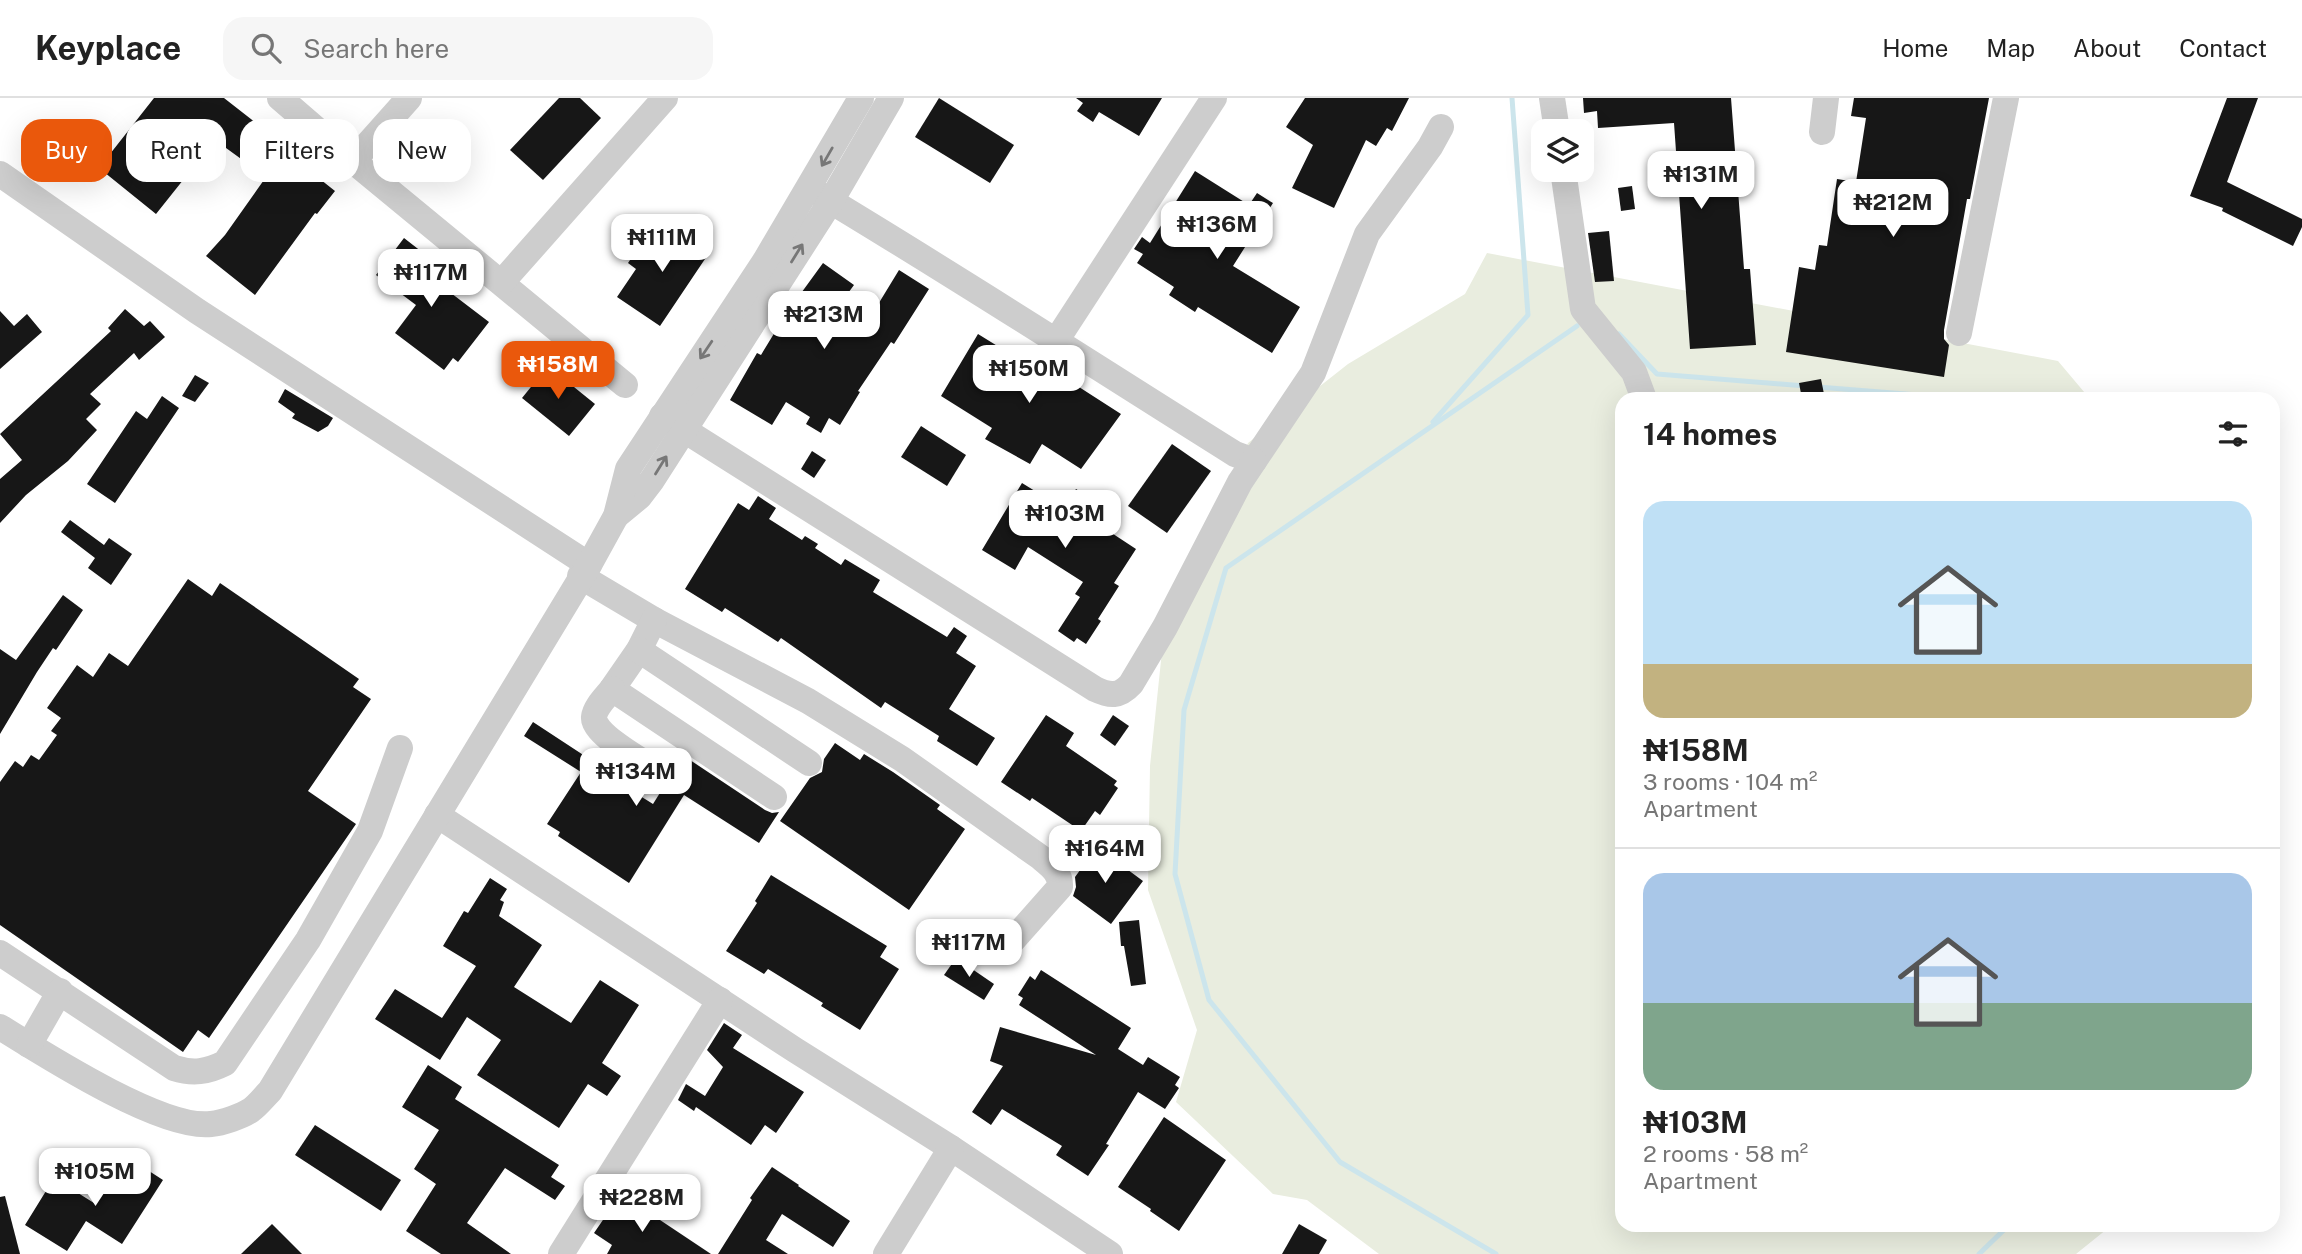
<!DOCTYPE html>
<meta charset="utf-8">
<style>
:root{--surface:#fff;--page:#f6f6f6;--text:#222;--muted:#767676;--line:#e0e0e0;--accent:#ea580c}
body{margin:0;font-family:"Public Sans",sans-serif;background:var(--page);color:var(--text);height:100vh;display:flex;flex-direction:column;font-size:26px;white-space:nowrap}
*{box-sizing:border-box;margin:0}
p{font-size:23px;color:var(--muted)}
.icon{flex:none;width:38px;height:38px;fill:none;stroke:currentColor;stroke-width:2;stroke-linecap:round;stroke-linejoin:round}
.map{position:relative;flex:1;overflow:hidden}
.panel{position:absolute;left:1615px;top:294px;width:665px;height:840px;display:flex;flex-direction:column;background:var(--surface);border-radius:21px;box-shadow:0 7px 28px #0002}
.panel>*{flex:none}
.hud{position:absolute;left:21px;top:21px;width:665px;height:63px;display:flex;gap:14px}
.fabs{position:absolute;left:1531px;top:21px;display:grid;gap:14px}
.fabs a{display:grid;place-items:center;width:63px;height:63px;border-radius:14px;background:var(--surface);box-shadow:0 7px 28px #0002;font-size:35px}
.price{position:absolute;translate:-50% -60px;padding:0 16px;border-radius:14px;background:#fff;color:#222;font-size:23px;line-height:46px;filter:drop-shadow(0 2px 4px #0008)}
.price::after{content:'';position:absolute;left:50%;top:42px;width:21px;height:16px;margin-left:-10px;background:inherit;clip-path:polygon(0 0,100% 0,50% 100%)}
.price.active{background:var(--accent);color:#fff}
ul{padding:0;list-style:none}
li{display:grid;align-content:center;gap:14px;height:371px;padding:0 28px}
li+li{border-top:2px solid var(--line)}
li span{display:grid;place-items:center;height:217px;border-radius:21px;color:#555}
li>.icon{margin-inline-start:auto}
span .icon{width:126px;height:126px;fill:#fffc;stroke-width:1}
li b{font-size:30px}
h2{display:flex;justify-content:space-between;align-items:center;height:84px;padding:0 28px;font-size:30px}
.pill{padding:0 24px;border-radius:21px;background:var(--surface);box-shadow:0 7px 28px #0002;font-size:24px;line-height:63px}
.pill.active{background:var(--accent);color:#fff}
header{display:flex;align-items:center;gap:42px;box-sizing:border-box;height:98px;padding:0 35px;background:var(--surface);border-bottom:2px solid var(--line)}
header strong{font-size:33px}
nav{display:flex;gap:38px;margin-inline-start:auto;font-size:24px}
.search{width:490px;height:63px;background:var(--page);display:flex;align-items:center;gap:18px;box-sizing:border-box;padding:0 24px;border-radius:21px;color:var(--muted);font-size:26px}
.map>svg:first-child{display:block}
</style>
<header>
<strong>Keyplace</strong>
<div class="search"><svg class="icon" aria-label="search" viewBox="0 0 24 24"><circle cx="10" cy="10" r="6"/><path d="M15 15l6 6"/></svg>Search here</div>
<nav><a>Home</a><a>Map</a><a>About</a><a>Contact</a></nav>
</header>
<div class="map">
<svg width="2302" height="1156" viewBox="0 0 2302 1156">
<rect width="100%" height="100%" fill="#fff"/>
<g fill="#e9eddf">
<polygon points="1487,155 2058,263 2090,301 1622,301 1622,1127 2112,1127 2076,1156 1379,1156 1307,1102 1273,1096 1176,1004 1197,932 1148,792 1150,668 1162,553 1248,345 1348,266 1465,196"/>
<path d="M2273,684C2282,717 2280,787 2273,821Z"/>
</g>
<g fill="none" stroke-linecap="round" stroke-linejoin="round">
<g stroke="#cce5ec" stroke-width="5">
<polyline points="1619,236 1657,276 1805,288"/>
<polyline points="1818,289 1968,301"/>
<polyline points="1433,324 1528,217 1512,0"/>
<polyline points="1496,1156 1340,1064 1209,902 1175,776 1184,612 1226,470 1577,228"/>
<polyline points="1979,1156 2009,1127"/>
</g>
</g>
<g fill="#171717">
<polygon points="154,0 224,0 279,43 277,47 335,93 317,116 315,115 255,197 206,158 225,137 266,79 215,42 156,116 99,70"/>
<polygon points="559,0 580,0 601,20 543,82 510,52"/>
<polygon points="939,0 1014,47 990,85 915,39"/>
<polygon points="1076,0 1162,0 1139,38 1099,14 1093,24 1077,13 1083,5"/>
<polygon points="1305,0 1409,0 1392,33 1387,30 1376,48 1366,42 1334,110 1292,90 1313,47 1286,29"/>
<polygon points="1583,0 1731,0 1744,171 1750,171 1756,247 1690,251 1674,25 1598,30 1597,13 1584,15"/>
<polygon points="1854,0 1989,0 1970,101 1967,101 1944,232 1944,241 1949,247 1944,279 1786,254 1799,169 1815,172 1819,147 1827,148 1837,81 1856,84 1866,20 1851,18"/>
<polygon points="2227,0 2258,0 2227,84 2302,121 2302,129 2293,148 2222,113 2223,110 2190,98"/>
<polygon points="1195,73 1249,107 1257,95 1273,105 1233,168 1300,209 1272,255 1198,209 1195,214 1169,197 1174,189 1137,165 1143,156 1134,151 1142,139 1150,145"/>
<polygon points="1632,88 1635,111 1621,113 1618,90"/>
<polygon points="666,125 709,155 660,228 617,199 636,171 628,165 640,147 647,152"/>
<polygon points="1609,133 1614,183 1595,184 1588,135"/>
<polygon points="404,140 431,161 422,173 489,224 458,264 453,260 444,272 395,235 416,207 376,177"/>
<polygon points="823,165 854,187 832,217 860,236 899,172 929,191 894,246 891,244 858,293 860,294 840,327 829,320 821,335 806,326 810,319 786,304 772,327 730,302 757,255 761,257 778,229 775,227 787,207 791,209"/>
<polygon points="125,211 144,228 150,223 165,239 139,262 134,255 90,296 101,306 86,321 97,332 68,363 26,397 0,425 0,381 22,362 0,336 111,233 108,230"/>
<polygon points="0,213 14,228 27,216 42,234 0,271"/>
<polygon points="978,236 1046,278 1056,262 1071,271 1065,280 1121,316 1081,371 1042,346 1030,366 985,341 992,330 941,298"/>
<polygon points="548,268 595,306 569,338 522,300"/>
<polygon points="195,277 209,285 195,304 182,298"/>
<polygon points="1821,281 1825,301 1802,301 1799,285"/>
<polygon points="285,291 333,320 328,328 318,334 292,320 295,316 278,304"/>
<polygon points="162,298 179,310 115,405 87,386 136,313 147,321"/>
<polygon points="921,328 966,357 947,388 901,359"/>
<polygon points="1172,346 1211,373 1167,435 1128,408"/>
<polygon points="812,353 826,362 814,380 801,371"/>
<polygon points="1022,385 1064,411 1076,391 1111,413 1101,428 1136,451 1114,485 1119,488 1098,521 1101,523 1086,546 1077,540 1074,544 1058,533 1080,499 1075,496 1083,484 1028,449 1015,472 982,452"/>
<polygon points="758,398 776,410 769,421 802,442 805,438 818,446 815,450 841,467 845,461 880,482 873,494 947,539 954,529 967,538 956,555 976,568 949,611 995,640 977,668 937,643 939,638 885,604 881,610 781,540 778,544 725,510 722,514 685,491 738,405 749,412"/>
<polygon points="70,422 104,447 109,440 132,456 111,487 88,470 95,460 61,434"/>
<polygon points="188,481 212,498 220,485 359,581 353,589 371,601 308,693 356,726 209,940 198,932 183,954 0,827 0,684 15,663 23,669 31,657 39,662 57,637 51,633 61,620 47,610 77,567 93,579 109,555 128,568"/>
<polygon points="63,497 83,512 56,552 53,550 37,574 0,636 0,551 16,562"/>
<polygon points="1046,617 1074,635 1066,648 1117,683 1114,687 1118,690 1100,717 1095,713 1081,733 1032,700 1030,703 1001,684"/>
<polygon points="1113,617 1129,628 1115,648 1100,637"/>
<polygon points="533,624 594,664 597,659 626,678 621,686 653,706 663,690 674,684 676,670 684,658 765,712 772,715 779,714 759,745 684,697 629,785 558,738 560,734 547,726 581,674 524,638"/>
<polygon points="835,645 860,662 864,656 893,674 940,707 937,711 965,731 909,812 780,723 810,680 822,674 824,661"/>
<polygon points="1097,749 1143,783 1111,826 1073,798 1076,789 1075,779"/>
<polygon points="771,777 887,848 880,859 899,871 860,932 821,908 823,905 768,871 764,876 726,853 757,805 755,803"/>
<polygon points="490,780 507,791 500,802 504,804 499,818 542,847 514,889 571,925 600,882 639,907 602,965 621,978 607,998 588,986 559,1030 477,977 501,942 467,919 440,962 375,921 395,891 442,920 476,868 443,848 464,813 468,815"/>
<polygon points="1139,822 1146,886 1131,888 1124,848 1121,848 1119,824"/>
<polygon points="956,860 994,886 984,902 944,877"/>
<polygon points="1041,872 1131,930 1118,951 1143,967 1148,959 1180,979 1175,987 1179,990 1165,1011 1138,994 1106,1046 1109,1047 1088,1078 1056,1057 1062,1048 1002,1011 991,1027 972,1014 1003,968 990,963 1000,929 1096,957 1019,907 1023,900 1018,897 1030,878 1035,882"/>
<polygon points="724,925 742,937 733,950 804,994 776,1035 765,1027 751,1047 696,1009 694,1013 678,1002 686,986 705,998 723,969 707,952"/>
<polygon points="428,967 462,989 455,1001 559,1067 551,1079 565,1088 555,1102 505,1070 467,1125 511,1156 441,1156 406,1133 436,1086 414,1071 439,1032 402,1009"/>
<polygon points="1164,1019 1226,1062 1179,1133 1150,1113 1151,1111 1118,1089"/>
<polygon points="315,1027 401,1082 381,1113 295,1057"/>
<polygon points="132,1062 163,1082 122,1146 86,1123 67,1153 25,1127 54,1080 94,1105 106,1086 113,1091"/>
<polygon points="772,1069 799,1087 798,1088 850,1123 833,1149 782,1116 766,1142 788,1156 718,1156 752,1102 750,1100"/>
<polygon points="5,1098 20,1156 0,1156 0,1099"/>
<polygon points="618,1100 643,1116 645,1112 711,1156 607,1156 612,1147 594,1135"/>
<polygon points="272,1126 302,1156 241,1156"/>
<polygon points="1299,1126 1327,1142 1319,1156 1282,1156"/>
</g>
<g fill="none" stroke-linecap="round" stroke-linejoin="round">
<g stroke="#cdcdcd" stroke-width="26">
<polyline points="280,0 353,63 625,287"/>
<polyline points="1552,0 1557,33"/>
<polyline points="1822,34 1826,0"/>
<polyline points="353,63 409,0"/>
<polyline points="1563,72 1583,211 1634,274 1644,301"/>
<polyline points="0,76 197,213 589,467"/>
<path d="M809,90C953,176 1093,267 1235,356L1254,363L1313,275L1367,136L1430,49L1441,29"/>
<polyline points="502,184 665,0"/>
<polyline points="1959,235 2006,0"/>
<polyline points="1056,243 1214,0"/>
<path d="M662,318L1095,591C1110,598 1119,599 1131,586L1165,529L1240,384L1254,363"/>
<polyline points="616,418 639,399 652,382 831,103 891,0"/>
<path d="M580,478L654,522L808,603L902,661L1040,759C1051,768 1061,775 1060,789L1012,843"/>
<polyline points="654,522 639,552 612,591 774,699"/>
<polyline points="639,552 809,665"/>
<path d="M612,591C606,599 595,609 594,619C592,636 647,666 661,675"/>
<polyline points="437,717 795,952 951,1050 1110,1156"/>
<path d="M0,855L174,970C193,976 207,974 225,965L308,842L370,733L400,650"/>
<path d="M0,929C45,957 162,1032 211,1026C222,1025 243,1018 251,1012C258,1007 264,999 270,993L589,467L616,418L628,371L765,163L861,0"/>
<polyline points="29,947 60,893"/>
<polyline points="561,1156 720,902"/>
<polyline points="886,1156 951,1050"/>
</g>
</g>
<defs><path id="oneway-shaft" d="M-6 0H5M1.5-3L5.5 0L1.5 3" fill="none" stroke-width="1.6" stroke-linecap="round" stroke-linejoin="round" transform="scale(1.75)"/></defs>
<g stroke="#777">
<use href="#oneway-shaft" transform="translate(827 59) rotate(120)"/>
<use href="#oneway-shaft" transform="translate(797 155) rotate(-58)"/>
<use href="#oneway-shaft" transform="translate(706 252) rotate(124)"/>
<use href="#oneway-shaft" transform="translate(661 367) rotate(-58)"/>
</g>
</svg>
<div class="fabs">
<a><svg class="icon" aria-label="layers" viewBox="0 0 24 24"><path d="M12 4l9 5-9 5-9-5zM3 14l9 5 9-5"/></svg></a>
</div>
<b class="price" style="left:1701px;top:113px">₦131M</b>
<b class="price" style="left:1893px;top:141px">₦212M</b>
<b class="price" style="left:1217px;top:163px">₦136M</b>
<b class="price" style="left:662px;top:176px">₦111M</b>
<b class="price" style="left:431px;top:211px">₦117M</b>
<b class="price" style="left:824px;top:253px">₦213M</b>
<b class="price active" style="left:558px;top:303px">₦158M</b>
<b class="price" style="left:1029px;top:307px">₦150M</b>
<b class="price" style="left:1065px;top:452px">₦103M</b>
<b class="price" style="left:636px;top:710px">₦134M</b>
<b class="price" style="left:1105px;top:787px">₦164M</b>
<b class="price" style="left:969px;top:881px">₦117M</b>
<b class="price" style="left:95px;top:1110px">₦105M</b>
<b class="price" style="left:642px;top:1136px">₦228M</b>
<div class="hud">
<a class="pill active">Buy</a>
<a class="pill">Rent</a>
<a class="pill">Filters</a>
<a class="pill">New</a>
</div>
<section class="panel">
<h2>14 homes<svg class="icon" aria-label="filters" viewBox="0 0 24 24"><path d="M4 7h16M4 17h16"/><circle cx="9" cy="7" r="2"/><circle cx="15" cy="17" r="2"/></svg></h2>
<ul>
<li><span style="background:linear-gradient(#bfe0f5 75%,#c2b280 0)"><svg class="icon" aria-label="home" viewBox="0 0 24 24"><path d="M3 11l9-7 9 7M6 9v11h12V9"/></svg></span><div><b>₦158M</b><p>3 rooms · 104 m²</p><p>Apartment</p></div></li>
<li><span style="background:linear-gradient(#a9c7e8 60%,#7fa58c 0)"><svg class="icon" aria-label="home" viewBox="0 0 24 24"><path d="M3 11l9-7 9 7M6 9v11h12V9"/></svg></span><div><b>₦103M</b><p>2 rooms · 58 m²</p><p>Apartment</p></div></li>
</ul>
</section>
</div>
